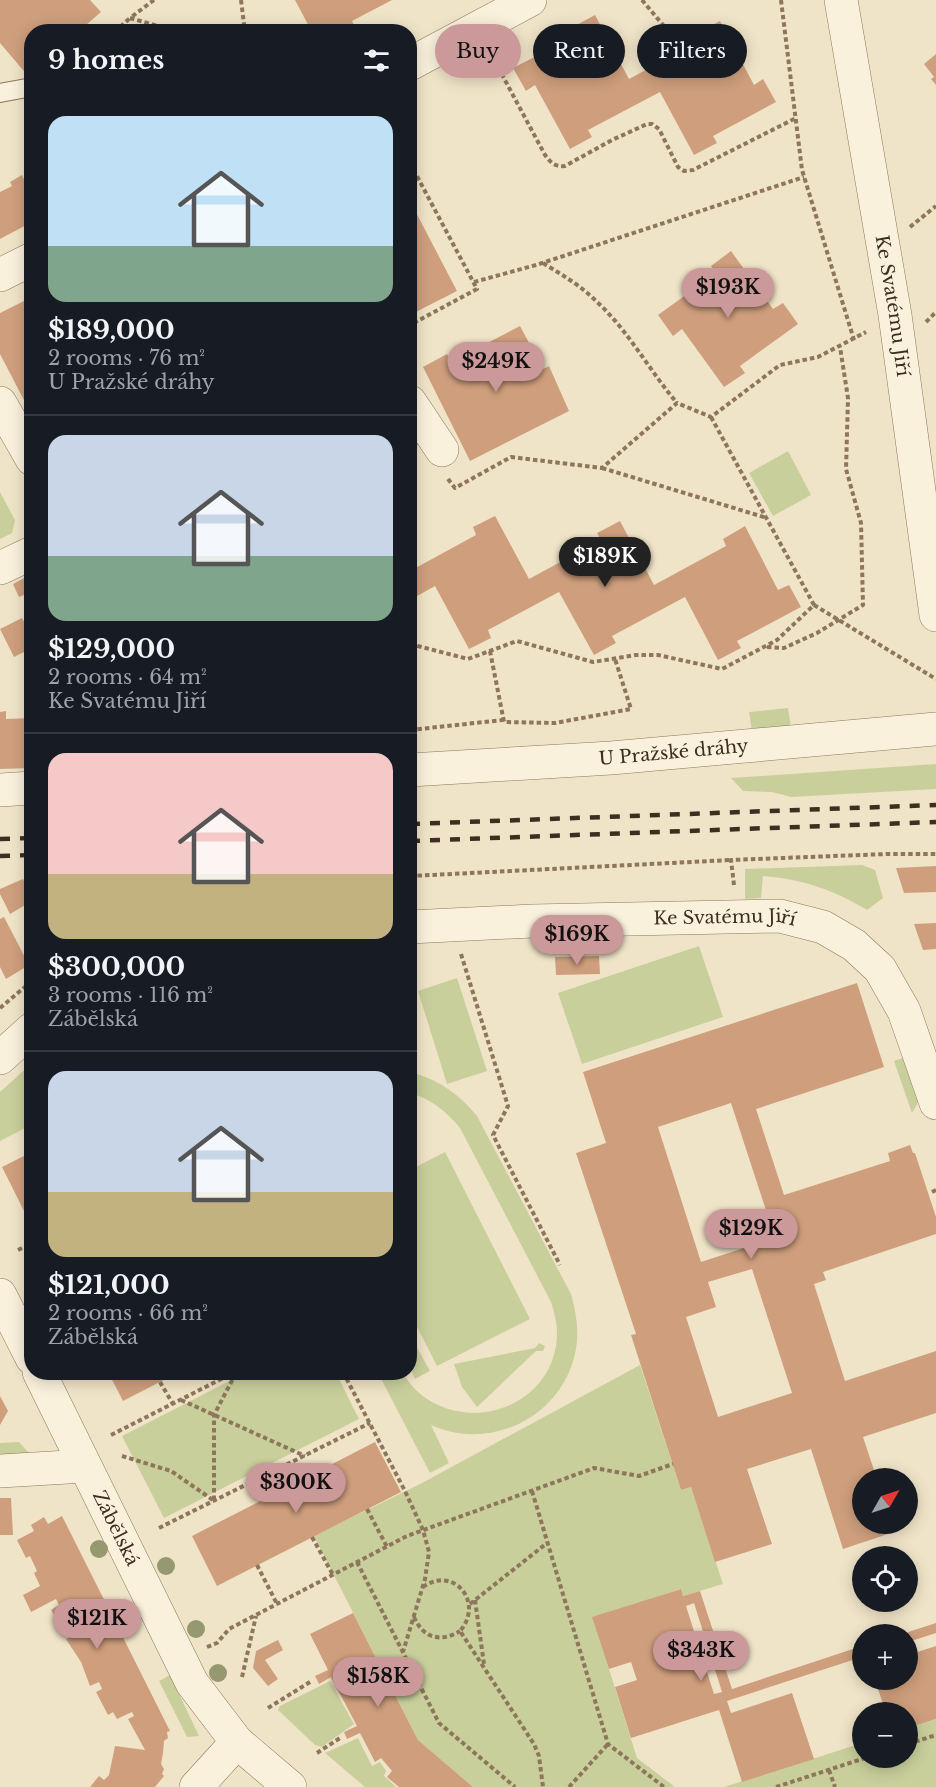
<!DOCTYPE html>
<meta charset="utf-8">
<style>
:root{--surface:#171b24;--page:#20242c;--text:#f1f3f6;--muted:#9ea1a6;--line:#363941;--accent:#cc999b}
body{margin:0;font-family:"Libre Baskerville",serif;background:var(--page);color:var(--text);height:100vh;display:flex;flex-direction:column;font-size:22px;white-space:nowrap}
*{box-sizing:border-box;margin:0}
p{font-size:20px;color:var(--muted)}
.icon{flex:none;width:33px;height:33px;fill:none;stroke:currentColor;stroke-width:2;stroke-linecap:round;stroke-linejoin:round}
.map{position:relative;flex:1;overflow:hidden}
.side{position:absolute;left:24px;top:24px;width:393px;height:1356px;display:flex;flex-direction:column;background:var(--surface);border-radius:24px;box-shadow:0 3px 15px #0003}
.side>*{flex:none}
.hud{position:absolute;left:435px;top:24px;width:411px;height:54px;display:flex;gap:12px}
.needle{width:39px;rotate:51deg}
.tools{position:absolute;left:852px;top:1468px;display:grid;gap:12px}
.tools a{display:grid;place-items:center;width:66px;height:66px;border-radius:50%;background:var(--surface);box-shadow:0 3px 15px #0003;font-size:30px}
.price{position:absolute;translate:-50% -51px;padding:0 14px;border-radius:21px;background:var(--accent);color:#111;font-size:20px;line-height:39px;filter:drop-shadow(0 2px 3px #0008)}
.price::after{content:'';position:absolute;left:50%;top:36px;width:18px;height:14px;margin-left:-9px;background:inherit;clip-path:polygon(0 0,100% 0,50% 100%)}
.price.on{background:#222;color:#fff}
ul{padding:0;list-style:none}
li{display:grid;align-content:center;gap:12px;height:318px;padding:0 24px}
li+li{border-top:2px solid var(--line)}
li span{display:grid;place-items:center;height:186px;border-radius:18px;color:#555}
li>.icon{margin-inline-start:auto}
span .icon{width:108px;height:108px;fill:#fffc;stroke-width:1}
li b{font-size:26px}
h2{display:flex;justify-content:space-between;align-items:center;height:72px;padding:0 24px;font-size:26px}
.pill{padding:0 21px;border-radius:27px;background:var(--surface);box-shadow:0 3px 15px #0003;font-size:21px;line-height:54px}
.pill.on{background:var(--accent);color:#111}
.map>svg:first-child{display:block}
</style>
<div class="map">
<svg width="936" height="1787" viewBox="0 0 936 1787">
<rect width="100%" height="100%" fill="#f0e4c8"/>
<g fill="#c9cf9b">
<polygon points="788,451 811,495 773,516 749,473"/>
<polygon points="0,492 15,520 12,533 0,539"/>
<polygon points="788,708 791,728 752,731 749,712"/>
<polygon points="936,764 936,789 791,797 772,792 743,791 731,778"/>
<path d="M862,865L875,870L883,898L867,910C834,890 802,879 763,876L761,898L745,899V869Z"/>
<polygon points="699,946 723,1017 582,1064 558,993"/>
<polygon points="457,978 487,1071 447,1084 418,991"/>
<polygon points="905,1057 919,1101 912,1113 894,1061"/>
<polygon points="31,1064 31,1125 0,1141 0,1092"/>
<path d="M410,1072C439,1080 458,1093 477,1116L571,1294C577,1315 580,1336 574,1358C557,1420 488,1451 431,1425L449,1463L430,1473L378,1373H403C410,1386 423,1398 436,1404C489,1430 556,1396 557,1334C557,1322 554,1312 551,1302L460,1128C446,1111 431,1099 410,1093Z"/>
<polygon points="445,1152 530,1319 437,1366 410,1313 410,1170"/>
<polygon points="414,1342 430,1371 415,1379 410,1368 410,1343"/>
<polygon points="539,1343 545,1346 543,1351 536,1351 477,1407 462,1387 454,1364 535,1348"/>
<polygon points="640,1365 681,1490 691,1487 723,1584 683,1596 680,1589 593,1618 637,1758 675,1787 473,1787 418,1740 314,1536 422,1483"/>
<polygon points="247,1372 336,1373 359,1419 164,1518 122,1436"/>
<polygon points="19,1442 29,1453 0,1457 0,1443"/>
<polygon points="170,1675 199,1736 187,1737 159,1681"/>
<polygon points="330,1681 354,1724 322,1747 315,1745 278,1710 280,1706"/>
<polygon points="936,1719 936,1787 724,1787 862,1743 862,1758 908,1758 908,1728"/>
<polygon points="358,1738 372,1766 380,1762 386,1771 384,1776 396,1787 365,1787 325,1753"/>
</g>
<g fill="#cf9f7d" fill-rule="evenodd">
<polygon points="0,0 90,0 101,12 78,32 32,32 32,75 29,77 0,43"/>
<polygon points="295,0 392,0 352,21 355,27 346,32 312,32"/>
<polygon points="595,15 629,79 701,40 697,33 720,21 754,85 763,79 776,102 713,136 717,143 694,155 660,92 588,130 592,137 570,149 535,85 526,91 513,68 577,35 573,27"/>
<polygon points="936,54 936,85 931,79 934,77 924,64"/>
<polygon points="22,175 24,179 32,175 32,222 0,239 0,192 12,186 10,182"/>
<polygon points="410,201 457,291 410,315"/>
<polygon points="731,251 773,309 783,303 798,324 740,366 745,373 724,387 682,329 673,336 658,315 716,273 711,266"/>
<polygon points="32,297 32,401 26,404 0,354 0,313"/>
<polygon points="520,326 543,369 549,366 569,411 470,461 423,367 447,354 451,362"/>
<polygon points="495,516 529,579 601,540 597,533 620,521 654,585 726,546 723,539 745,526 778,590 789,585 801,607 737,641 741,648 718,660 685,597 612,636 616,643 594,655 559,592 488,630 491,638 469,649 435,586 410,600 410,571 476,535 473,527"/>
<polygon points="32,574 32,610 24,595 19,597 13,584"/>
<polygon points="22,618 32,636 32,648 14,657 0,629"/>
<polygon points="6,711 6,719 32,718 32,768 0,769 0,712"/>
<polygon points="936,866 936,892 904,893 896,868"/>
<polygon points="23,879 32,896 32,901 10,914 0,894 0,889"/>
<polygon points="4,917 29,965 6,979 0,967 0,919"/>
<polygon points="936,923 936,949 923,950 914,924"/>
<polygon points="599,956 600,974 556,975 555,957"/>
<path d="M857,983L884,1067L756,1109L784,1195L890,1161L888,1153L910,1145L913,1153H915L936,1217V1234L823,1272L826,1280L814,1284L845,1381L936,1351V1413L863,1437L877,1479H862V1524H892L894,1532L843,1549L811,1449L747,1469L772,1544L715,1562L691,1487L681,1490L631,1335L636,1334L576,1153L606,1143L583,1072ZM731,1103L775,1238L701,1262L658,1127ZM752,1269L792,1393L718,1417L686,1317L716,1307L708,1282Z"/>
<polygon points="32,1152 32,1215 27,1217 2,1167"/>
<polygon points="108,1372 179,1372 123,1401"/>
<polygon points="0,1396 8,1411 0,1425"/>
<polygon points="375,1442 401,1492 217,1586 192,1536"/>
<polygon points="0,1498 11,1498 13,1535 0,1535"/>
<polygon points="62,1516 170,1731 167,1732 168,1738 164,1741 163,1753 161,1764 164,1769 162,1774 164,1776 155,1787 90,1787 99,1776 104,1780 109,1775 115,1746 145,1750 128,1719 134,1716 132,1712 117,1719 113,1712 108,1715 96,1692 102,1689 99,1682 90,1686 81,1662 66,1639 74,1635 71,1628 65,1631 51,1610 59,1605 56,1599 31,1612 23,1595 40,1586 34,1573 37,1571 30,1556 26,1558 17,1540 34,1531 31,1525 44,1517 48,1524"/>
<path d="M681,1589L683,1596L700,1591L732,1689L862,1646V1657L727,1701L731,1713L792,1693L814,1759L742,1782L719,1710L631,1738L615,1687L637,1680L631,1662L609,1669L592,1617ZM694,1603L722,1692L714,1694L686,1606Z"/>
<polygon points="353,1613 418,1740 473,1787 399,1787 387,1777 392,1771 381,1758 375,1762 360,1733 347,1739 344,1732 357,1726 331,1677 319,1684 315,1676 328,1670 310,1634"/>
<polygon points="936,1623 936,1633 908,1642 908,1635 899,1635"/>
<polygon points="278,1640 283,1650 265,1660 278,1679 268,1686 253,1668 256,1651"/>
<polygon points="936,1646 936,1719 908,1728 908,1713 886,1713 875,1680 908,1680 908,1655"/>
</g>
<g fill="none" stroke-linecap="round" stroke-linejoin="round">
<g stroke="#8d765c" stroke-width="20">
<g id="lane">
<polyline points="0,93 32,87"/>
<polyline points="410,431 412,436 410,438"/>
</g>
</g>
<g stroke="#8d765c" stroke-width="34">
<g id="street">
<path id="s1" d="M841,0L895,315L936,615"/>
<polyline points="410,64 530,0"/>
<polyline points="0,275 32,259"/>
<polyline points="410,402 442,450"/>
<polyline points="0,403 32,459"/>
<polyline points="0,568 32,553"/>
<path id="s2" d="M410,770L611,758L936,729"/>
<polyline points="0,790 32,788"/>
<path id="s3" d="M410,927L532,921L780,916L823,927L854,945L880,969L904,1011L936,1103"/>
<polyline points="0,1058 32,1029"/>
<polyline points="0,1295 32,1358"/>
<path id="s4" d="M39,1372L192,1683L237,1742L290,1787"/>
<polyline points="0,1471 85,1466"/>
<polyline points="196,1787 237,1742"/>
</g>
</g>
<g stroke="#8d765c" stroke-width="4" stroke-dasharray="4.5 3" stroke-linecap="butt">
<polyline points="154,0 130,18 179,32"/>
<polyline points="241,0 245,32"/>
<polyline points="642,0 674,38"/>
<polyline points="781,0 802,170 854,340"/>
<polyline points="115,32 130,18"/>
<path d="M491,54L545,155C551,163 555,167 565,166L612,140L647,124H652L659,129L678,167L684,171L693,170L796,118"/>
<polyline points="410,163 477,289 410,325"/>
<polyline points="910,227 936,206"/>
<path d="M543,263C562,275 580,285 596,301C628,330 649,370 677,403"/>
<polyline points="474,282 536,265 804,177"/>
<polyline points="926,322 936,312"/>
<polyline points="602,468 767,518"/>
<polyline points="448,479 455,488 511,457 602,468 677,403 711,417 780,365 818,357 866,332"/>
<polyline points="814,605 936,679"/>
<polyline points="410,644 468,659 517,641 593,662 636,655 658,655 722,669 777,640 814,605 711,417"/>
<polyline points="767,647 784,648 817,633 863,605 861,523 846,469 848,398 840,347"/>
<polyline points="490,651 504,722 555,723 631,709 615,659"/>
<polyline points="410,730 503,720"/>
<polyline points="410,876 731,860"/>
<polyline points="734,885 731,860 886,854 936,854"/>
<polyline points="461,954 508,1106 493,1135 560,1265"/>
<polyline points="0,1008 32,981"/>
<polyline points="27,1132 32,1140"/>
<polyline points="932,1192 936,1190"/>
<polyline points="18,1250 32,1243"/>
<polyline points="343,1372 405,1491 423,1530 429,1552 425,1579 403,1652"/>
<polyline points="160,1382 173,1404"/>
<polyline points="181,1400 305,1456"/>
<polyline points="111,1435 235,1372"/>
<polyline points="122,1456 171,1471 213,1500"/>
<polyline points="532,1491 608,1744 664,1787"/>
<polyline points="214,1500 214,1415 236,1373"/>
<polyline points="367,1509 387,1547"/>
<polyline points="159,1528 370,1423"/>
<polyline points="312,1537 333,1575"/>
<polyline points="357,1562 439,1723 515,1787"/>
<polyline points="257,1565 277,1604"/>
<path d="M423,1587C453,1565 485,1602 460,1631L534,1744L539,1756L543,1787"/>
<polyline points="475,1600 484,1664"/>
<polyline points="470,1604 547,1543"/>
<path d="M414,1617C423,1638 441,1643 460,1631"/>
<polyline points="207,1647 217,1643 229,1629 407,1536 594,1468 639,1476 673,1464"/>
<polyline points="242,1677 256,1616"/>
<polyline points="268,1708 310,1682"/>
<polyline points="908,1744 936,1735"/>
<polyline points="317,1753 340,1738"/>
<polyline points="829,1770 835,1787"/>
<polyline points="569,1787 608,1744"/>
<polyline points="776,1787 865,1758"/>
</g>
<use href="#lane" stroke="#faf1dc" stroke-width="18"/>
<use href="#street" stroke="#faf1dc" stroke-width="33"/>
<g stroke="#3d2e20" stroke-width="4.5" stroke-dasharray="10 10" stroke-linecap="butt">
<polyline points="410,824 936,805"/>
<polyline points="0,839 32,838"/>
<polyline points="410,841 936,822"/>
<polyline points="0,856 32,855"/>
</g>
</g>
<g fill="#96986f">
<circle cx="99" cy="1549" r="9"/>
<circle cx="166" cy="1566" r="9"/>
<circle cx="196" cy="1629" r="9"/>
<circle cx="218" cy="1673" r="9"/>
</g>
<g text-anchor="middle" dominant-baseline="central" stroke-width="4.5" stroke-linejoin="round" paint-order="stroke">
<g font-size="18" fill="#3d2e20" stroke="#f7eed8">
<text stroke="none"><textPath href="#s1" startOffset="310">Ke Svatému Jiří</textPath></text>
<text stroke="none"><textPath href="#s2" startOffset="264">U Pražské dráhy</textPath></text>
<text stroke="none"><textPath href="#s3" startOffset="315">Ke Svatému Jiří</textPath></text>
<text stroke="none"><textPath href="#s4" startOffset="174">Zábělská</textPath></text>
</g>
</g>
</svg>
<div class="tools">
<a><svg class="needle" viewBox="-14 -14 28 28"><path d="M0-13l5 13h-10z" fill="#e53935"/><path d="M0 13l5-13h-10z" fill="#9ea1a6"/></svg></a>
<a><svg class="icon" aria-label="locate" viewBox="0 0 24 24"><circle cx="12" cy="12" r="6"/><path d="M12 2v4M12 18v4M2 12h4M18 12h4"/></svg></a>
<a>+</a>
<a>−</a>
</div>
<b class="price" style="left:728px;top:319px">$193K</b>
<b class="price" style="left:496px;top:393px">$249K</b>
<b class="price on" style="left:605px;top:588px">$189K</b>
<b class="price" style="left:577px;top:966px">$169K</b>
<b class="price" style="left:751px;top:1260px">$129K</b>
<b class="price" style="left:296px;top:1514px">$300K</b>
<b class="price" style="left:97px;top:1650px">$121K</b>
<b class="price" style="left:701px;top:1682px">$343K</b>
<b class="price" style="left:378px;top:1708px">$158K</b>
<div class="hud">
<a class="pill on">Buy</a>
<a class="pill">Rent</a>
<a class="pill">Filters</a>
</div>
<section class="side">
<h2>9 homes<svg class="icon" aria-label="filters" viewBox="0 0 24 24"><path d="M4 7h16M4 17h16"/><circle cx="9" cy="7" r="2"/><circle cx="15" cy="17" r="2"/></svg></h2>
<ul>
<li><span style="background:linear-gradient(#bfe0f5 70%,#7fa58c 0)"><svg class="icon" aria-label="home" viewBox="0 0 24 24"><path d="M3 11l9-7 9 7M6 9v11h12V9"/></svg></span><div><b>$189,000</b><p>2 rooms · 76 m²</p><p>U Pražské dráhy</p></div></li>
<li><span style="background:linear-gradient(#c9d6e8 65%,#7fa58c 0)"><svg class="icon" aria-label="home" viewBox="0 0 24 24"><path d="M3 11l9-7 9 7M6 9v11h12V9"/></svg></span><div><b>$129,000</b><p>2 rooms · 64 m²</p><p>Ke Svatému Jiří</p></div></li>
<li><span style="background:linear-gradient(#f6c9c9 65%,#c2b280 0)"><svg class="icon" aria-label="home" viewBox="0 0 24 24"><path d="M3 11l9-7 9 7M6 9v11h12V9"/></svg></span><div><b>$300,000</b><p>3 rooms · 116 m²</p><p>Zábělská</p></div></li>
<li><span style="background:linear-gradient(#c9d6e8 65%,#c2b280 0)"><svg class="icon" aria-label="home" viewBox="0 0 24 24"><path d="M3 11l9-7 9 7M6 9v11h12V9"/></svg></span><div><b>$121,000</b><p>2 rooms · 66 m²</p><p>Zábělská</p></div></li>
</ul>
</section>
</div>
